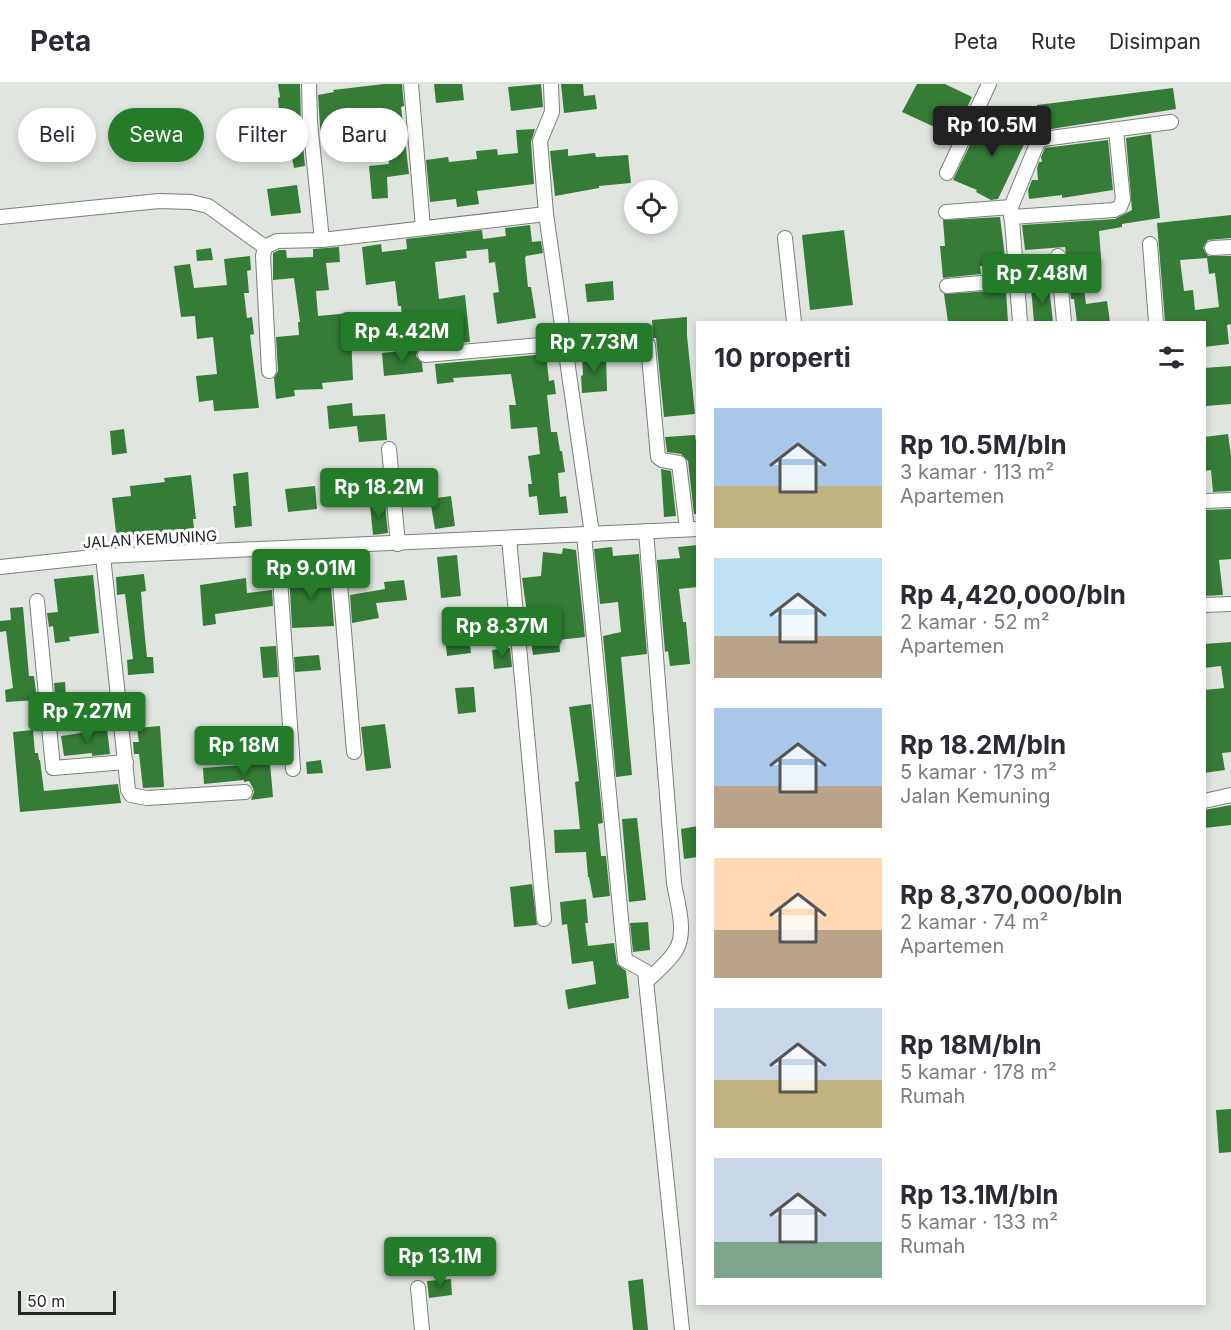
<!DOCTYPE html>
<html lang="id">
<meta charset="utf-8">
<style>
:root{--surface:#fff;--page:#f2f2f3;--text:#2b2b33;--muted:#7c7c81;--line:#e1e1e2;--accent:#247c2a}
body{margin:0;font-family:Inter,sans-serif;background:var(--page);color:var(--text);height:100vh;display:flex;flex-direction:column;font-size:22px;white-space:nowrap}
*{box-sizing:border-box;margin:0}
p{font-size:20px;color:var(--muted)}
.icon{flex:none;width:33px;height:33px;fill:none;stroke:currentColor;stroke-width:2;stroke-linecap:round;stroke-linejoin:round}
.map{position:relative;flex:1;overflow:hidden}
.details{position:absolute;left:696px;top:237px;width:510px;height:984px;display:flex;flex-direction:column;background:var(--surface);border-radius:0px;box-shadow:0 3px 9px #0003}
.details>*{flex:none}
.hud{position:absolute;left:18px;top:24px;width:570px;height:54px;display:flex;gap:12px}
.fabs{position:absolute;left:624px;top:96px;display:grid;gap:12px}
.fabs a{display:grid;place-items:center;width:54px;height:54px;border-radius:50%;background:var(--surface);box-shadow:0 3px 9px #0003;font-size:30px}
.scale{position:absolute;left:18px;bottom:15px;width:98px;box-sizing:border-box;padding-left:6px;border:3px solid #252725;border-top:0;font-size:16px;line-height:21px;white-space:nowrap;color:#252725;-webkit-text-stroke:4px #fff;paint-order:stroke}
.price{position:absolute;translate:-50% -51px;padding:0 14px;border-radius:6px;background:var(--accent);color:#fff;font-size:20px;line-height:39px;filter:drop-shadow(0 2px 3px #0008)}
.price::after{content:'';position:absolute;left:50%;top:36px;width:18px;height:14px;margin-left:-9px;background:inherit;clip-path:polygon(0 0,100% 0,50% 100%)}
.price.on{background:#222;color:#fff}
ul{padding:0;list-style:none}
li{display:flex;align-items:center;gap:18px;height:150px;padding:0 18px}
li span{display:grid;place-items:center;flex:none;width:168px;height:120px;border-radius:0px;color:#555}
li>.icon{margin-inline-start:auto}
span .icon{width:72px;height:72px;fill:#fffc;stroke-width:1}
li b{font-size:26px}
h2{display:flex;justify-content:space-between;align-items:center;height:72px;padding:0 18px;font-size:26px}
.pill{padding:0 21px;border-radius:27px;background:var(--surface);box-shadow:0 3px 9px #0003;font-size:21px;line-height:54px}
.pill.on{background:var(--accent);color:#fff}
header{display:flex;align-items:center;gap:36px;box-sizing:border-box;height:84px;padding:0 30px;background:var(--surface);border-bottom:2px solid var(--line)}
header strong{font-size:28px}
nav{display:flex;gap:33px;margin-inline-start:auto;font-size:21px}
.map>svg:first-child{display:block}
</style>
<header>
<strong>Peta</strong>
<nav><a>Peta</a><a>Rute</a><a>Disimpan</a></nav>
</header>
<div class="map">
<svg width="1231" height="1246" viewBox="0 0 1231 1246">
<rect width="100%" height="100%" fill="#e1e5e0"/>
<g fill="#357c37" fill-rule="evenodd">
<polygon points="278,0 300,0 301,39 305,82 294,84 287,48 281,48 278,14 280,13"/>
<polygon points="384,0 402,0 404,22 401,23 409,90 387,93 388,114 372,115 369,82 389,80 387,60 360,63 357,28 331,31 330,58 321,58 318,11 334,8 333,6"/>
<polygon points="434,0 462,0 464,16 436,19"/>
<polygon points="541,0 543,23 511,27 508,3"/>
<polygon points="561,0 583,0 584,12 595,11 597,25 564,29"/>
<polygon points="917,0 945,0 972,13 954,52 902,28"/>
<polygon points="1173,4 1176,25 1039,47 1037,21"/>
<polygon points="985,30 1008,41 1010,38 1030,48 998,115 991,116 976,108 977,106 953,96"/>
<polygon points="535,45 531,58 534,100 477,107 479,120 457,123 456,115 430,118 426,76 448,73 449,78 477,75 476,67 497,65 498,71 518,69 516,46"/>
<polygon points="1151,50 1160,134 1122,140 1122,143 1099,147 1101,173 1080,175 1086,220 1107,217 1110,238 1077,238 1074,215 1071,215 1065,163 1025,166 1022,141 1115,135 1132,126 1126,54"/>
<polygon points="1108,56 1113,106 1062,114 1062,111 1029,115 1028,106 1032,96 1038,96 1037,84 1039,78 1042,78 1041,73 1045,64"/>
<polygon points="568,65 568,72 595,69 596,73 628,71 631,99 599,102 599,104 555,112 550,67"/>
<polygon points="297,101 301,129 271,132 267,105"/>
<path d="M1231,131V154L1208,156L1203,164L1208,172H1231V240L1227,241L1229,260L1204,263V238H1165L1157,139ZM1207,174L1209,190L1215,189L1219,223L1195,226L1193,206L1184,207L1180,176Z"/>
<polygon points="1000,133 1006,181 980,182 981,190 943,194 940,162 945,162 943,136"/>
<polygon points="530,141 532,158 541,157 543,169 526,172 525,174 528,203 531,203 536,234 497,240 493,209 499,208 495,178 489,179 488,165 466,167 467,174 435,178 439,215 465,211 470,258 445,260 445,254 411,257 409,235 402,235 401,222 398,222 395,197 366,201 362,163 381,160 382,168 407,165 406,155 482,146 483,155 506,152 505,144"/>
<polygon points="844,146 853,221 810,226 802,151"/>
<polygon points="339,163 340,178 326,179 329,206 316,207 318,232 350,229 353,296 322,299 323,305 294,306 295,312 276,315 274,294 278,287 276,253 299,251 298,238 300,238 294,194 273,196 273,169 279,166 286,166 287,174 313,173 313,165"/>
<polygon points="211,164 213,176 197,177 196,166"/>
<polygon points="250,172 251,186 247,187 249,209 244,209 247,234 252,233 254,250 250,251 259,324 214,327 213,316 199,318 196,292 217,290 213,253 197,255 195,232 181,233 174,182 190,180 194,204 227,201 224,175"/>
<polygon points="613,197 614,216 587,218 585,200"/>
<polygon points="1049,202 1053,238 1034,238 1031,204"/>
<polygon points="1006,206 1008,238 948,238 944,210"/>
<polygon points="687,233 687,252 695,330 664,333 656,254 653,254 652,236"/>
<polygon points="418,265 416,272 422,279 423,288 384,292 382,269"/>
<polygon points="546,270 549,297 554,296 556,310 547,311 551,348 557,348 560,367 562,367 565,388 558,389 560,413 566,412 568,429 539,431 537,412 529,413 528,400 532,400 528,372 540,370 537,343 511,345 509,321 516,321 511,290 453,294 454,298 437,300 435,280"/>
<polygon points="606,271 607,307 582,309 581,292 583,291 582,273"/>
<polygon points="1231,282 1231,320 1206,322 1204,284"/>
<polygon points="352,319 353,332 385,330 387,356 359,358 357,342 329,345 327,322"/>
<polygon points="124,345 127,369 112,371 110,347"/>
<polygon points="1228,350 1231,372 1231,407 1213,408 1211,386 1204,387 1204,353"/>
<polygon points="695,351 698,370 698,430 694,430 688,377 681,370 667,368 665,353"/>
<polygon points="429,384 432,409 403,412 400,387"/>
<polygon points="661,385 671,387 676,432 664,433"/>
<polygon points="248,388 252,442 235,444 233,422 236,422 233,390"/>
<polygon points="191,391 196,435 193,435 195,454 178,456 177,446 131,451 132,455 117,457 112,414 131,412 130,402 165,398 164,394"/>
<polygon points="315,402 317,425 288,428 285,405"/>
<polygon points="451,412 455,442 435,445 430,415"/>
<polygon points="385,420 388,449 373,451 370,421"/>
<polygon points="1231,425 1231,475 1219,476 1223,511 1204,512 1204,426"/>
<polygon points="698,461 698,503 679,505 683,538 686,538 690,580 670,582 668,567 665,568 657,476 680,474 678,463"/>
<polygon points="612,463 613,472 639,470 647,570 621,573 632,691 616,693 603,552 621,548 618,518 600,520 594,465"/>
<polygon points="563,464 576,466 585,553 559,556 560,568 533,571 522,494 541,492 543,468 562,470"/>
<polygon points="457,471 461,512 441,514 437,473"/>
<polygon points="330,488 334,542 292,544 289,490"/>
<polygon points="144,490 146,507 141,508 144,544 147,573 153,573 154,589 128,591 127,576 133,575 125,510 117,511 116,493"/>
<polygon points="93,491 99,549 69,553 70,557 55,559 53,542 49,543 47,529 58,528 54,495"/>
<polygon points="246,494 247,509 272,506 273,522 215,530 216,540 203,542 200,501"/>
<polygon points="404,496 407,516 376,519 379,534 352,539 350,511 385,505 384,498"/>
<polygon points="23,523 29,592 34,592 37,616 6,618 5,606 13,604 6,547 0,548 0,537 11,536 10,524"/>
<polygon points="469,551 471,569 447,572 445,553"/>
<polygon points="1231,558 1231,668 1222,669 1225,686 1204,689 1204,606 1224,604 1221,582 1204,584 1204,560"/>
<polygon points="276,562 278,593 263,594 260,563"/>
<polygon points="510,564 512,583 494,585 492,566"/>
<polygon points="319,571 321,586 295,588 294,573"/>
<polygon points="65,598 66,611 55,612 54,599"/>
<polygon points="474,603 476,628 458,630 455,604"/>
<polygon points="591,620 603,739 598,740 601,772 606,772 610,812 593,814 589,793 588,793 586,768 555,769 554,746 580,745 575,698 579,697 569,623"/>
<polygon points="385,640 391,684 366,687 361,643"/>
<polygon points="160,642 164,703 143,704 139,670 134,670 133,658 139,658 137,644"/>
<polygon points="107,645 110,670 92,672 92,669 64,672 61,652"/>
<polygon points="33,646 35,669 38,669 39,676 40,676 44,707 118,700 121,719 20,728 13,648"/>
<polygon points="321,676 323,689 307,690 306,678"/>
<polygon points="270,679 273,713 251,716 254,708 253,704 249,697 244,698 244,696 204,700 203,684"/>
<polygon points="1231,721 1231,741 1204,744 1204,726"/>
<polygon points="637,734 646,816 629,818 622,735"/>
<polygon points="698,742 698,773 684,775 681,745"/>
<polygon points="532,800 537,841 514,843 510,803"/>
<polygon points="586,815 588,839 585,839 588,862 614,859 617,880 626,887 629,914 568,925 565,906 596,900 593,877 572,880 567,840 562,841 560,818"/>
<polygon points="648,838 650,866 633,868 630,839"/>
<polygon points="1231,1025 1231,1068 1219,1069 1216,1026"/>
<polygon points="451,1195 452,1211 429,1214 427,1197"/>
<polygon points="643,1195 648,1246 633,1246 628,1197"/>
</g>
<g fill="none" stroke-linecap="round" stroke-linejoin="round">
<g stroke="#7b7f7b" stroke-width="16">
<g id="minor">
<polyline points="309,0 310,38 322,156"/>
<polyline points="411,0 423,144"/>
<polyline points="551,0 552,28 540,57 546,130 592,450"/>
<polyline points="947,89 989,0"/>
<polyline points="946,128 1011,123"/>
<polyline points="0,133 159,117 191,118 208,122 265,163"/>
<polyline points="1011,133 1114,126 1120,123 1123,115 1116,47"/>
<polyline points="785,154 794,238"/>
<polyline points="1150,160 1156,238"/>
<polyline points="265,163 277,157 322,156 546,130"/>
<polyline points="265,163 263,172 269,287"/>
<polyline points="1212,164 1231,163"/>
<polyline points="1058,172 1064,238"/>
<polyline points="947,202 1016,196"/>
<polyline points="1020,238 1011,123 1037,60 1041,56 1051,54 1171,38"/>
<polyline points="648,261 658,373 662,376 679,379 687,445"/>
<polyline points="425,271 565,259"/>
<polyline points="389,365 398,460"/>
<polyline points="1204,417 1231,416"/>
<path d="M646,447L674,799C677,818 687,848 676,866C669,878 656,888 646,898"/>
<polyline points="584,451 625,876 645,887 682,1246"/>
<polyline points="509,454 544,835"/>
<polyline points="337,463 354,668"/>
<polyline points="278,466 293,685"/>
<polyline points="103,472 128,706 131,711 147,714 245,708"/>
<polyline points="0,483 103,472 698,445"/>
<polyline points="37,517 53,684 126,678"/>
<polyline points="1204,521 1231,520"/>
<polyline points="1204,717 1231,711"/>
<polyline points="418,1204 422,1246"/>
</g>
</g>
<use href="#minor" stroke="#fff" stroke-width="14"/>
</g>
<g text-anchor="middle" dominant-baseline="central" stroke-width="6" stroke-linejoin="round" paint-order="stroke">
<g font-size="15" fill="#252725" stroke="#fff">
<text transform="translate(150 455) rotate(-3)">JALAN KEMUNING</text>
</g>
</g>
</svg>
<div class="fabs">
<a><svg class="icon" aria-label="locate" viewBox="0 0 24 24"><circle cx="12" cy="12" r="6"/><path d="M12 2v4M12 18v4M2 12h4M18 12h4"/></svg></a>
</div>
<div class="scale">50 m</div>
<b class="price on" style="left:992px;top:73px">Rp 10.5M</b>
<b class="price" style="left:1042px;top:221px">Rp 7.48M</b>
<b class="price" style="left:402px;top:279px">Rp 4.42M</b>
<b class="price" style="left:594px;top:290px">Rp 7.73M</b>
<b class="price" style="left:379px;top:435px">Rp 18.2M</b>
<b class="price" style="left:311px;top:516px">Rp 9.01M</b>
<b class="price" style="left:502px;top:574px">Rp 8.37M</b>
<b class="price" style="left:87px;top:659px">Rp 7.27M</b>
<b class="price" style="left:244px;top:693px">Rp 18M</b>
<b class="price" style="left:440px;top:1204px">Rp 13.1M</b>
<div class="hud">
<a class="pill">Beli</a>
<a class="pill on">Sewa</a>
<a class="pill">Filter</a>
<a class="pill">Baru</a>
</div>
<section class="details">
<h2>10 properti<svg class="icon" aria-label="filters" viewBox="0 0 24 24"><path d="M4 7h16M4 17h16"/><circle cx="9" cy="7" r="2"/><circle cx="15" cy="17" r="2"/></svg></h2>
<ul>
<li><span style="background:linear-gradient(#a9c7e8 65%,#c2b280 0)"><svg class="icon" aria-label="home" viewBox="0 0 24 24"><path d="M3 11l9-7 9 7M6 9v11h12V9"/></svg></span><div><b>Rp 10.5M/bln</b><p>3 kamar · 113 m²</p><p>Apartemen</p></div></li>
<li><span style="background:linear-gradient(#bfe0f5 65%,#b9a48a 0)"><svg class="icon" aria-label="home" viewBox="0 0 24 24"><path d="M3 11l9-7 9 7M6 9v11h12V9"/></svg></span><div><b>Rp 4,420,000/bln</b><p>2 kamar · 52 m²</p><p>Apartemen</p></div></li>
<li><span style="background:linear-gradient(#a9c7e8 65%,#b9a48a 0)"><svg class="icon" aria-label="home" viewBox="0 0 24 24"><path d="M3 11l9-7 9 7M6 9v11h12V9"/></svg></span><div><b>Rp 18.2M/bln</b><p>5 kamar · 173 m²</p><p>Jalan Kemuning</p></div></li>
<li><span style="background:linear-gradient(#ffd9b3 60%,#b9a48a 0)"><svg class="icon" aria-label="home" viewBox="0 0 24 24"><path d="M3 11l9-7 9 7M6 9v11h12V9"/></svg></span><div><b>Rp 8,370,000/bln</b><p>2 kamar · 74 m²</p><p>Apartemen</p></div></li>
<li><span style="background:linear-gradient(#c9d6e8 60%,#c2b280 0)"><svg class="icon" aria-label="home" viewBox="0 0 24 24"><path d="M3 11l9-7 9 7M6 9v11h12V9"/></svg></span><div><b>Rp 18M/bln</b><p>5 kamar · 178 m²</p><p>Rumah</p></div></li>
<li><span style="background:linear-gradient(#c9d6e8 70%,#7fa58c 0)"><svg class="icon" aria-label="home" viewBox="0 0 24 24"><path d="M3 11l9-7 9 7M6 9v11h12V9"/></svg></span><div><b>Rp 13.1M/bln</b><p>5 kamar · 133 m²</p><p>Rumah</p></div></li>
</ul>
</section>
</div>
